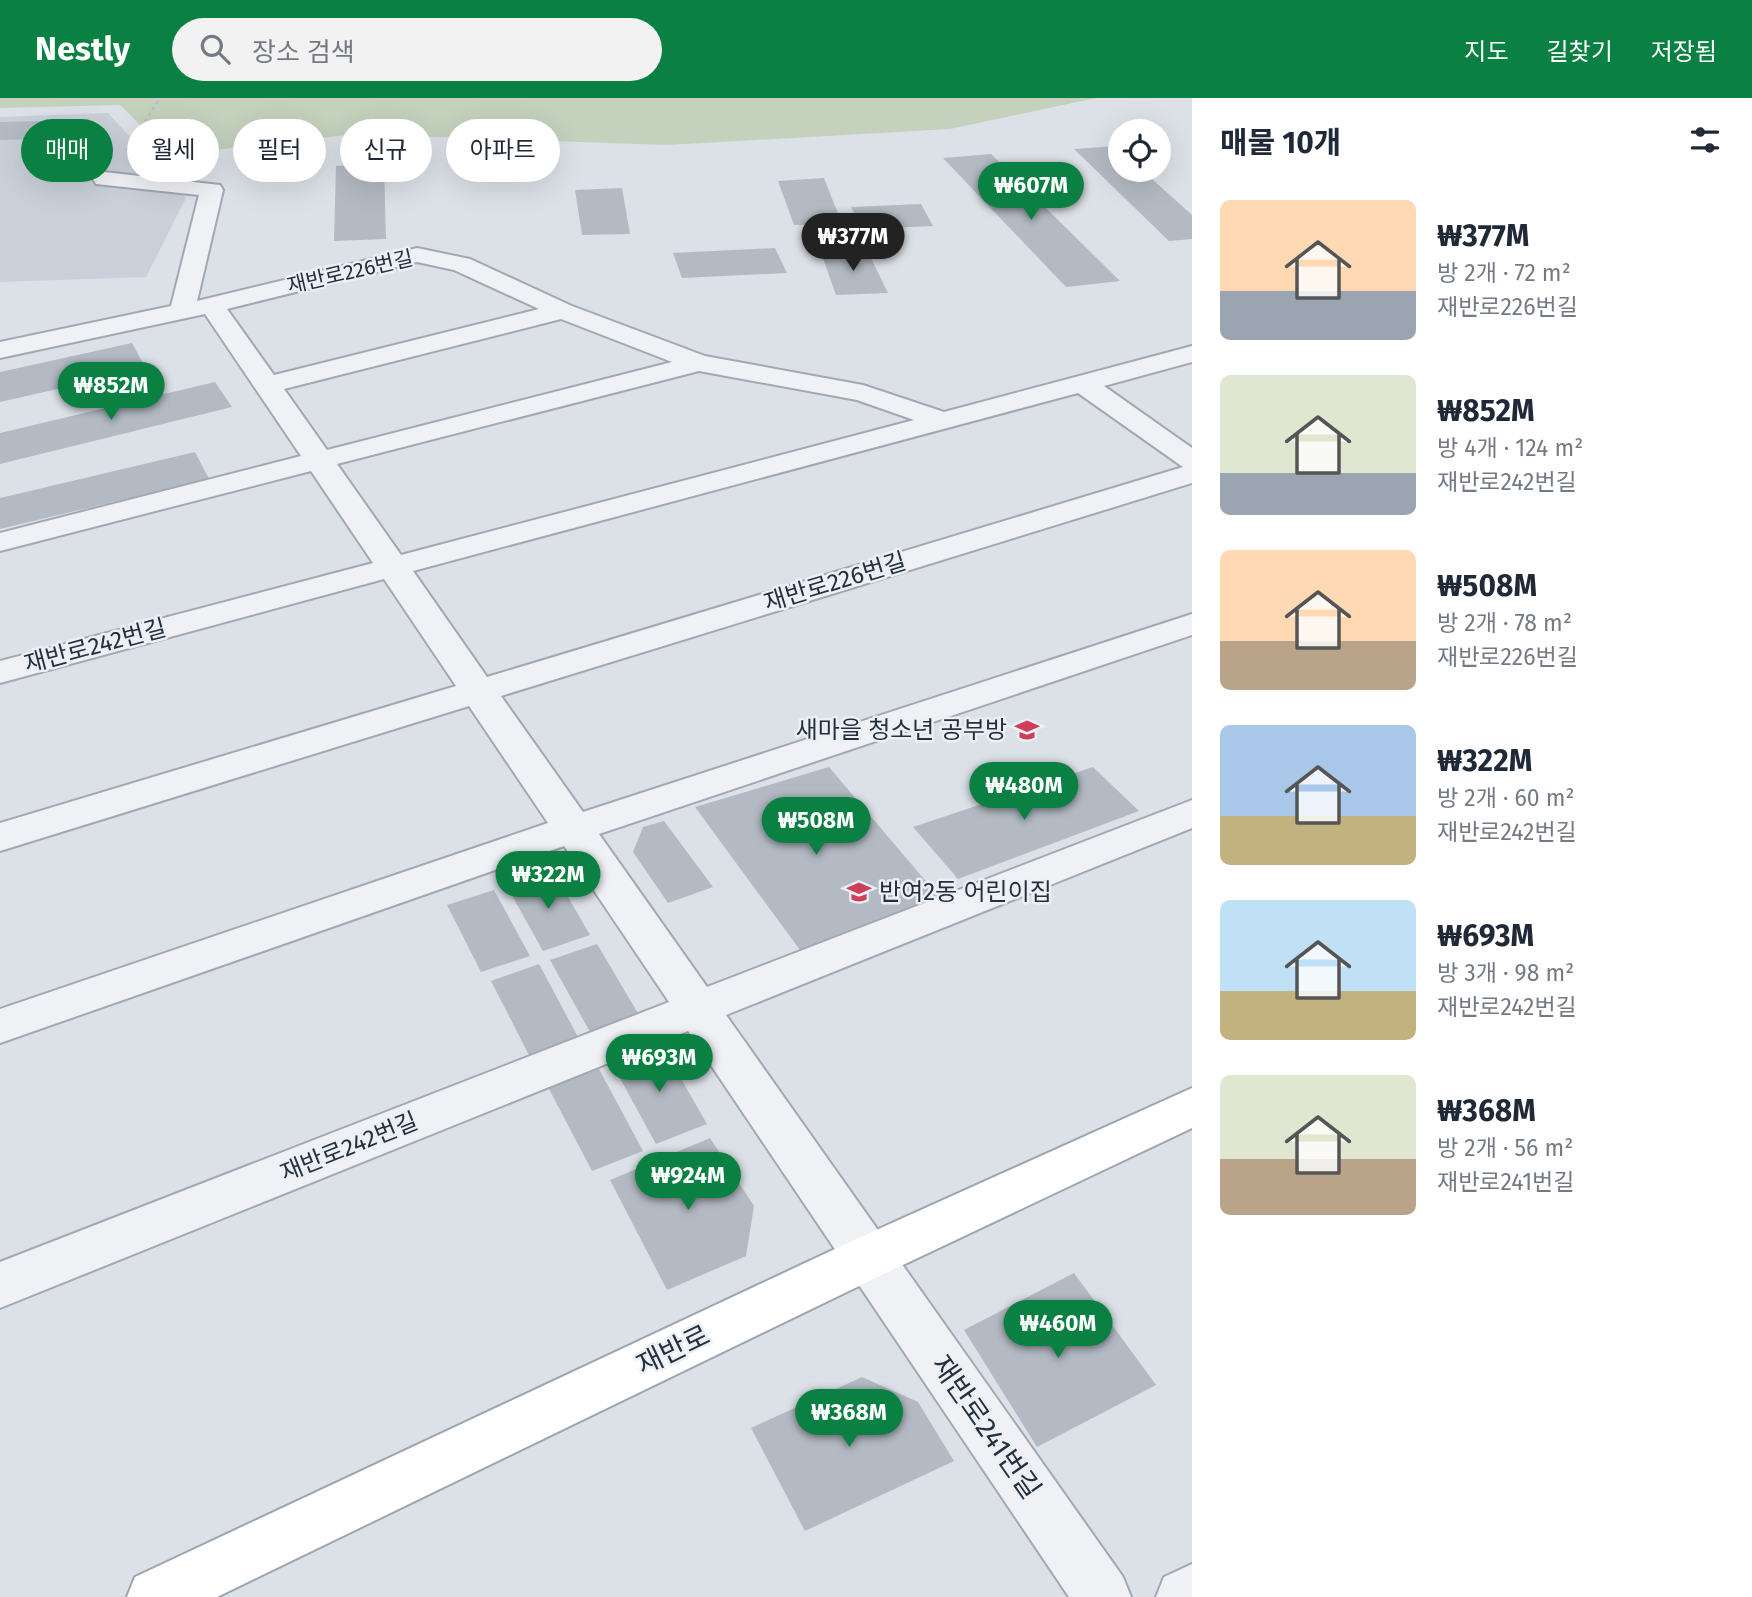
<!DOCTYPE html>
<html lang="ko">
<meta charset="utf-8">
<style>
:root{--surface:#fff;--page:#f2f2f3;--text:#1f2937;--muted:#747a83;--accent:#0b8043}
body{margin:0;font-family:"Fira Sans","Noto Sans KR",sans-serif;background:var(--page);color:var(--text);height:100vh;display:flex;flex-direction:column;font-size:26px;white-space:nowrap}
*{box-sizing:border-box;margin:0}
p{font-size:23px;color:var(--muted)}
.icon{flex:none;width:38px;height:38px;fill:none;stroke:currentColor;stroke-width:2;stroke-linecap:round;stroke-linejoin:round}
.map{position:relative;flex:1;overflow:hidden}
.side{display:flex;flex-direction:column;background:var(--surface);width:560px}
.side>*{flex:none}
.hud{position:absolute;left:21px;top:21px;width:665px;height:63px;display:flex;gap:14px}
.fabs{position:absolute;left:1108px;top:21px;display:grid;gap:14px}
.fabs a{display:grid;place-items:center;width:63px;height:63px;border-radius:50%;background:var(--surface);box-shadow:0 7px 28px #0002;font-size:35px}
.price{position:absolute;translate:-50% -60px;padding:0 16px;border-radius:24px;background:var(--accent);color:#fff;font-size:23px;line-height:46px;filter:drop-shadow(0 2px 4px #0008)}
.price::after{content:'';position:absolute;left:50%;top:42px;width:21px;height:16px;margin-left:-10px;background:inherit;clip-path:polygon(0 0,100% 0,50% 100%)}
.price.active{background:#222;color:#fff}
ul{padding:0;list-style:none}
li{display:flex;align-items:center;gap:21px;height:175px;padding:0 28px}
li span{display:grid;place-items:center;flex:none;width:196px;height:140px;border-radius:10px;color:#555}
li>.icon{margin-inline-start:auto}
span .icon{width:84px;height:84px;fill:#fffc;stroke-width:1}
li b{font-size:30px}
h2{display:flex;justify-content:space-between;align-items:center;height:84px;padding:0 28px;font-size:30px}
.pill{padding:0 24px;border-radius:32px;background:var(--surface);box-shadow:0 7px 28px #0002;font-size:24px;line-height:63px}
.pill.active{background:var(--accent);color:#fff}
header{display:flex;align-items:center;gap:42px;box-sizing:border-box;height:98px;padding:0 35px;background:var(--accent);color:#fff}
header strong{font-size:33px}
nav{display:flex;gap:38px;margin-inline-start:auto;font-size:24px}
.search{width:490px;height:63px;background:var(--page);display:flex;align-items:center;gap:18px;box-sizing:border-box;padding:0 24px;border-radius:38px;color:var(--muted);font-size:26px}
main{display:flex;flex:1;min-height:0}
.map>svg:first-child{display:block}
</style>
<header>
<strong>Nestly</strong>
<div class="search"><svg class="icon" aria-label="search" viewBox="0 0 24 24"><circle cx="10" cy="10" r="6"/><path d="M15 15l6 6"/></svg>장소 검색</div>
<nav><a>지도</a><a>길찾기</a><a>저장됨</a></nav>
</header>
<main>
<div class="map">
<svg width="1192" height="1499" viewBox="0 0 1192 1499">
<rect width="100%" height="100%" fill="#dce1e7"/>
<polygon fill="#cad0d9" points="108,15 186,100 146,179 0,184 0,19"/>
<polygon fill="#c3d1bd" points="0,0 1096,0 950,31 667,47 356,36 171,57 120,7 0,10"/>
<g fill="#b3bac3">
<polygon points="84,22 79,40 0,42 0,24"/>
<polygon points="1116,48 1120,51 1120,72 1142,72 1192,117 1192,141 1169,143 1074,51"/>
<polygon points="991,56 1120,183 1066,189 943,60"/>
<polygon points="384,66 386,141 334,143 336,68"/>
<polygon points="824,80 842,126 794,127 778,83"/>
<polygon points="622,90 630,136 582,137 575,92"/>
<polygon points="921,106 933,128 864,131 851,109"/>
<polygon points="775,150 787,175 682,180 673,155"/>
<polygon points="867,152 888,195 836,197 821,155"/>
<polygon points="132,245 146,271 0,304 0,274"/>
<polygon points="215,284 232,309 0,366 0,335"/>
<polygon points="195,354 209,381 0,431 0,400"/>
<polygon points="829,669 940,800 800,852 695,709"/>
<polygon points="1093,669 1139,713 958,781 913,729"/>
<polygon points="664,723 713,789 668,805 633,754 643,729"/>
<polygon points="553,773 590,837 543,853 506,787"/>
<polygon points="494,792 530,858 481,874 447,807"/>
<polygon points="597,846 639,917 590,934 550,862"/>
<polygon points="539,866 578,939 529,957 491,883"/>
<polygon points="661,946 707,1026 656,1046 611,964"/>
<polygon points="599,971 643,1053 592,1073 548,989"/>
<polygon points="710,1040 754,1108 746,1158 667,1192 610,1082"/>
<polygon points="1074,1175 1156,1287 1037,1349 964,1232"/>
<polygon points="862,1279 918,1304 954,1363 805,1433 751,1330"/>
</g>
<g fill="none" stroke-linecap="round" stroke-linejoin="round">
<g stroke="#a2a8b1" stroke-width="4">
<g id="minor">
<path d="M104,74L220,87L223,92L197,203L417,150L470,161L572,208L705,258L863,287L944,314L1192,248V264L1104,288L1192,350V385L501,598L583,714L1192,516V537L599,736L707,889L1192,702V730L726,917L1123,1479L1131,1499H1069L688,933L0,1210V1164L669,904L564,748L0,945V911L548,725L469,608L0,753V725L456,588L384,481L0,585V563L373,465L311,373L0,453V435L301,358L205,216L0,260V244L171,208L199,97L96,86L93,81L96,76ZM417,164L454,172L539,211L274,277L227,211ZM561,221L672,264L327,352L284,291ZM699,273L857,302L914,322L401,457L337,366ZM1078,295L1183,369L487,579L413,473Z"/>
<polygon points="1192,1466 1192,1499 1156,1499 1164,1479"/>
</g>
</g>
<g stroke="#9ba6b3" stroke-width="4">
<polygon id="major" points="1192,990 1192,1030 886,1175 217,1499 127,1499 135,1479 852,1143"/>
</g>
<polyline stroke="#bbbfc5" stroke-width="2.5" stroke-dasharray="3.5 3.5" stroke-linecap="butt" points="126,53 160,0"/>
<use href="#minor" fill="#eff1f5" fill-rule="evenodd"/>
<use href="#major" fill="#fff" fill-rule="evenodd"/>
</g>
<defs>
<g id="school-bare" transform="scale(1.89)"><path d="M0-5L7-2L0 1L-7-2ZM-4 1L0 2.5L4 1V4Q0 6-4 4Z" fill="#d03d5a" stroke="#ebf0f4" stroke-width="2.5" paint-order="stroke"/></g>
</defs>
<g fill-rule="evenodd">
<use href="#school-bare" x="1027" y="632"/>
<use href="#school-bare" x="859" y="794"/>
</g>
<g text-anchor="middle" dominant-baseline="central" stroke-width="5" stroke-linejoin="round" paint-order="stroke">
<g font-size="21" fill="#262f3d" stroke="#ebf0f4">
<text transform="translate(350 174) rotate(-13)">재반로226번길</text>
</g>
<g font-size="24" fill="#262f3d" stroke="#ebf0f4">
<text transform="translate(835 484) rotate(-17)">재반로226번길</text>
<text transform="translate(95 548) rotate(-15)">재반로242번길</text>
<text transform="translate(349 1049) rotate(-22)">재반로242번길</text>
</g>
<g font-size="24" fill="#262f3d" stroke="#ebf0f4" text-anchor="end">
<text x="1007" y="632">새마을 청소년 공부방</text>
<text x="879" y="794" text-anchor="start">반여2동 어린이집</text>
</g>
<g font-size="28" fill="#262f3d" stroke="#ebf0f4">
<text transform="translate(673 1252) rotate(-26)">재반로</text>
<text transform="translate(986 1329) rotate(55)">재반로241번길</text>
</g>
</g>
</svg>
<div class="fabs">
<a><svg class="icon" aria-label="locate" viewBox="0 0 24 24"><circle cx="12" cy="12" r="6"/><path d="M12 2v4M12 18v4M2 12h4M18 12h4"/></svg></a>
</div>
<b class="price" style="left:1031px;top:124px">₩607M</b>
<b class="price active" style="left:853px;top:175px">₩377M</b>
<b class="price" style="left:111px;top:324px">₩852M</b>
<b class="price" style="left:1024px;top:724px">₩480M</b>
<b class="price" style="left:816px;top:759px">₩508M</b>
<b class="price" style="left:548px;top:813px">₩322M</b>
<b class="price" style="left:659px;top:996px">₩693M</b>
<b class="price" style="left:688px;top:1114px">₩924M</b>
<b class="price" style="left:1058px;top:1262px">₩460M</b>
<b class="price" style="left:849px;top:1351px">₩368M</b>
<div class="hud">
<a class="pill active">매매</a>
<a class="pill">월세</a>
<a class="pill">필터</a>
<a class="pill">신규</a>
<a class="pill">아파트</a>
</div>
</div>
<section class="side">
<h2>매물 10개<svg class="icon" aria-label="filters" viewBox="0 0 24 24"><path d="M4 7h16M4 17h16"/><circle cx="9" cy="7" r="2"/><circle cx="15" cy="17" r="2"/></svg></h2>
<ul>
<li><span style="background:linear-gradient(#ffd9b3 65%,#9aa5b1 0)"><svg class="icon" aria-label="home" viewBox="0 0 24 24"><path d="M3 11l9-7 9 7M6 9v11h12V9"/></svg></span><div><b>₩377M</b><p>방 2개 · 72 m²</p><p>재반로226번길</p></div></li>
<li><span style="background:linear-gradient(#dfe7d0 70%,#9aa5b1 0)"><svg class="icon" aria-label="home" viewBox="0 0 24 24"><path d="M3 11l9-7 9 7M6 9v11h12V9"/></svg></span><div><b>₩852M</b><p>방 4개 · 124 m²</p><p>재반로242번길</p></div></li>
<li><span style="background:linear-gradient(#ffd9b3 65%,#b9a48a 0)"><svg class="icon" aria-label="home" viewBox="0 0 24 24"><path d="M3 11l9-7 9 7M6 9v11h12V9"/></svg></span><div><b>₩508M</b><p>방 2개 · 78 m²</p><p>재반로226번길</p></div></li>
<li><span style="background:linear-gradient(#a9c7e8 65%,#c2b280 0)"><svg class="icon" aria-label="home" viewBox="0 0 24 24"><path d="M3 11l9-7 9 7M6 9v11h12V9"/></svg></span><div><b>₩322M</b><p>방 2개 · 60 m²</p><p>재반로242번길</p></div></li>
<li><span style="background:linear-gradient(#bfe0f5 65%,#c2b280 0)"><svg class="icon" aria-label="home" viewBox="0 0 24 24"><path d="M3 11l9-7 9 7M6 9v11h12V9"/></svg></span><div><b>₩693M</b><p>방 3개 · 98 m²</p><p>재반로242번길</p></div></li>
<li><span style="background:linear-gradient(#dfe7d0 60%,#b9a48a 0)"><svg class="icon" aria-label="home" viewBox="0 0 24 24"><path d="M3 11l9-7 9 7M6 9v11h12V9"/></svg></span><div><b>₩368M</b><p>방 2개 · 56 m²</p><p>재반로241번길</p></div></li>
</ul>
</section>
</main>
